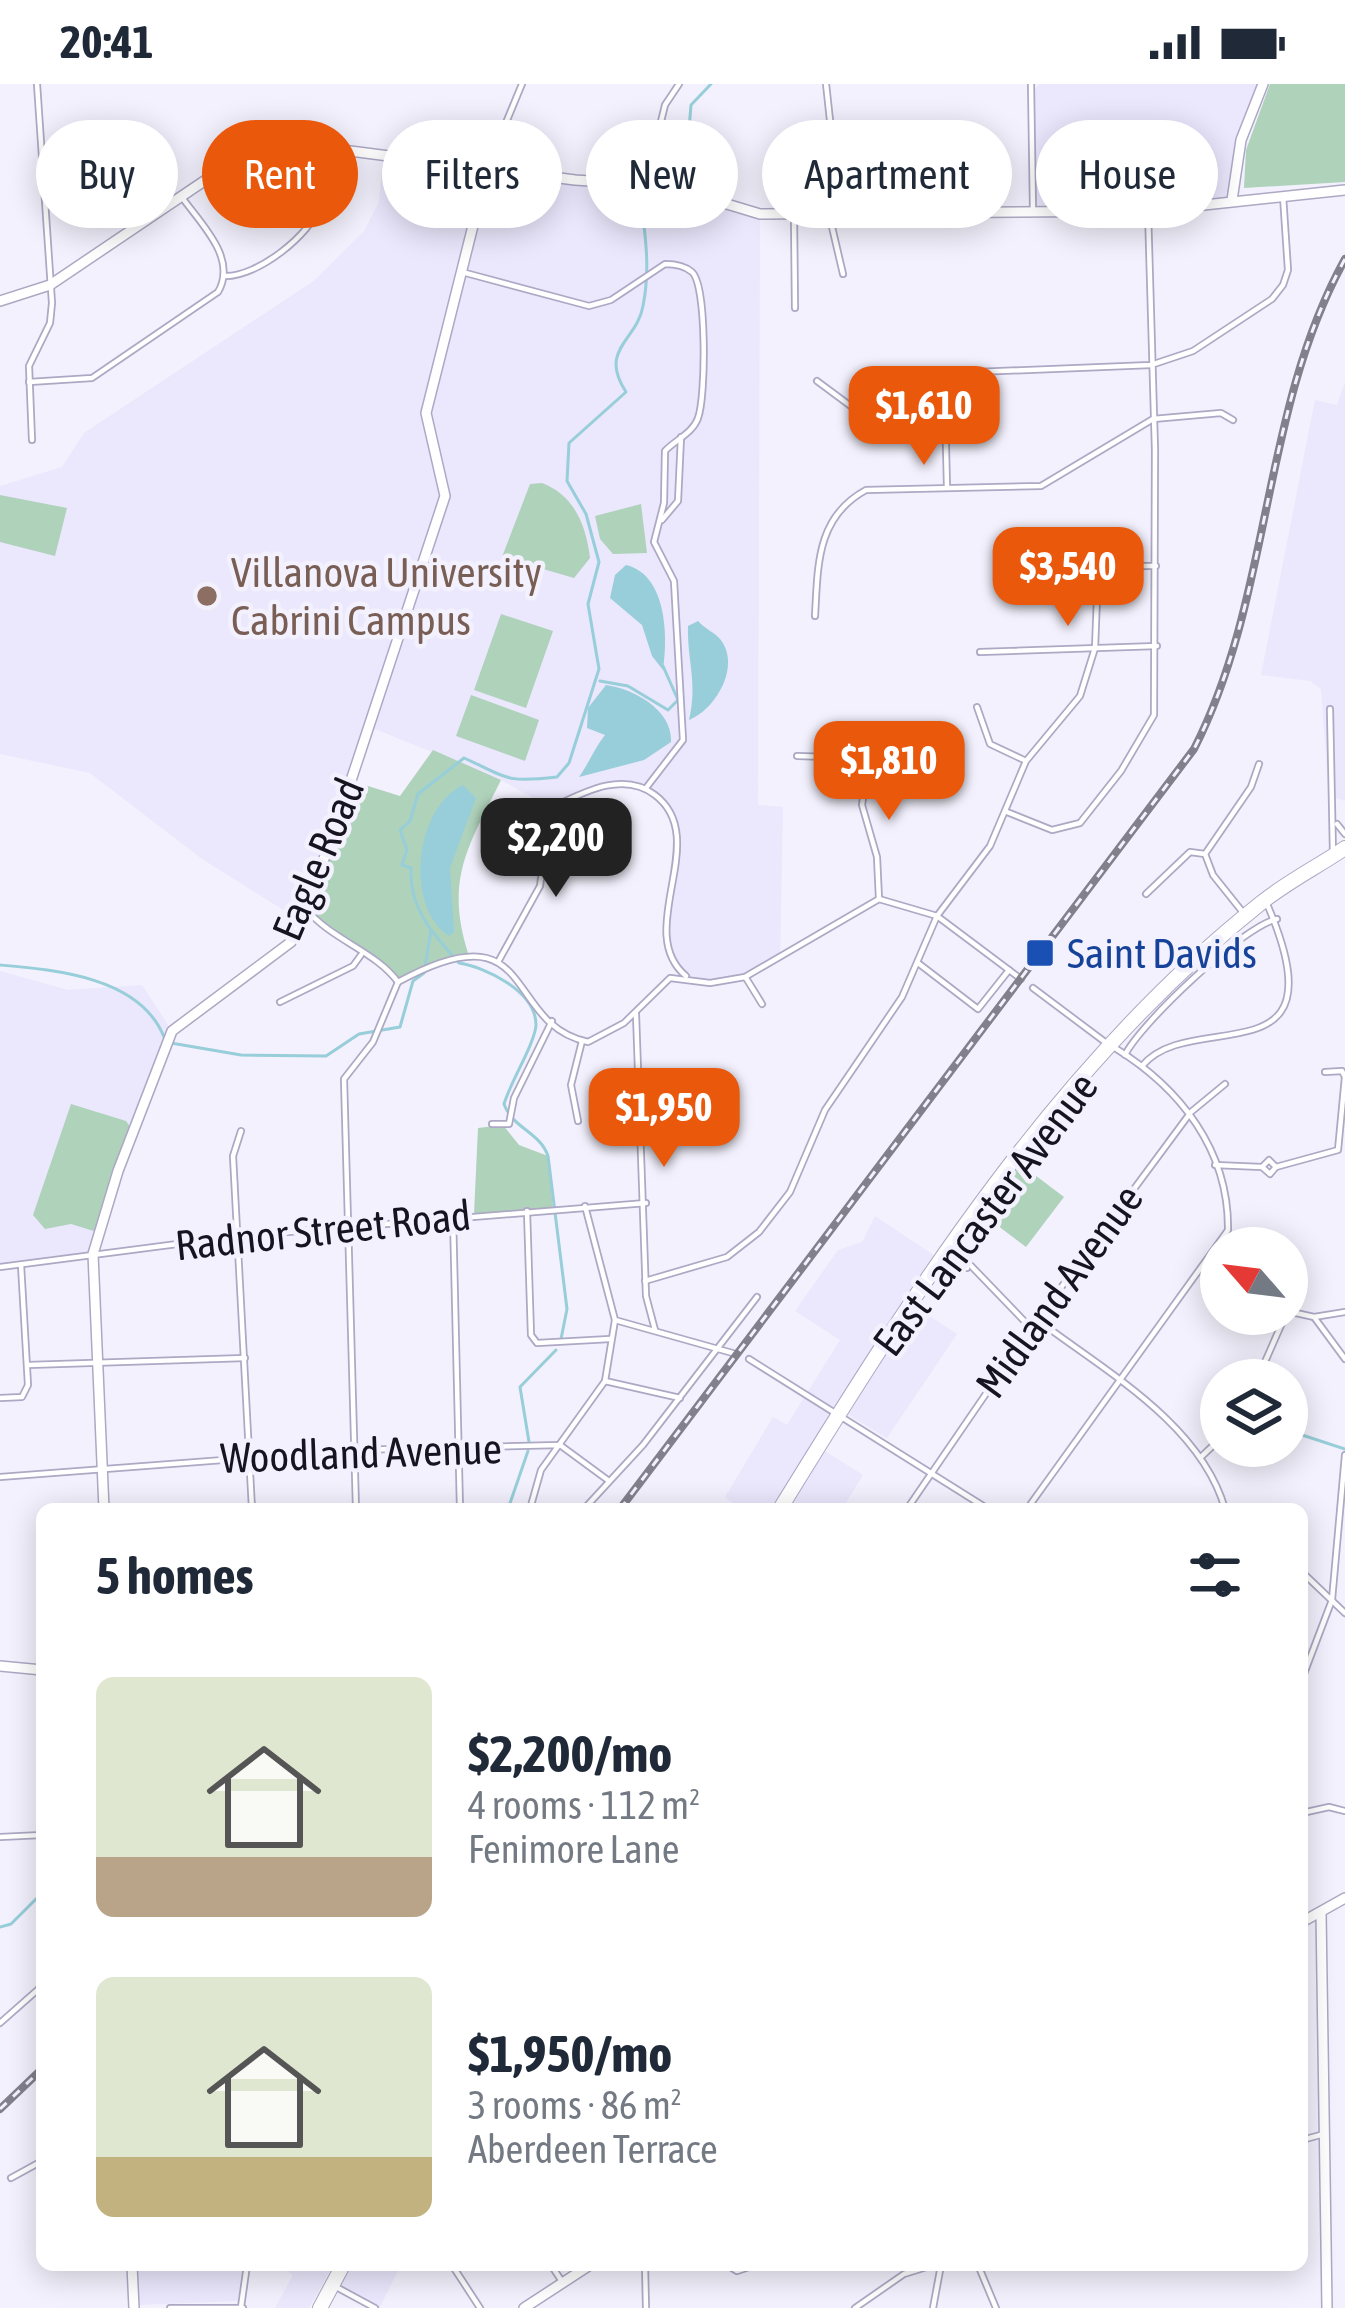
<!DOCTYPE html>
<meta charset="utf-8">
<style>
:root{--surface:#fff;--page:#f6f6f7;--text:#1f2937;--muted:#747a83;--accent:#ea580c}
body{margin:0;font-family:"Asap Condensed",sans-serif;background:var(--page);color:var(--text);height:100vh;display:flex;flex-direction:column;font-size:45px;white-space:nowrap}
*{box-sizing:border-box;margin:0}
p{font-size:39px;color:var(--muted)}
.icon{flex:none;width:66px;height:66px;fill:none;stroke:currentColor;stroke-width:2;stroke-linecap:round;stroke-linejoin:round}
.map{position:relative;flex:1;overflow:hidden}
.drawer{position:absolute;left:36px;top:1419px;width:1272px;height:768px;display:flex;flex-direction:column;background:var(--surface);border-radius:18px;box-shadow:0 6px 30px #0003}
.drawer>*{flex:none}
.banner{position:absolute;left:36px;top:36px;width:1275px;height:108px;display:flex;gap:24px}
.needle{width:78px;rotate:298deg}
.controls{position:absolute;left:1200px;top:1143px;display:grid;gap:24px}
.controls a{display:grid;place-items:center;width:108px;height:108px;border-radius:50%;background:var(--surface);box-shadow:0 6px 30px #0003;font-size:60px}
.price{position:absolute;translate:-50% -102px;padding:0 27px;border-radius:24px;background:var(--accent);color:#fff;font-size:39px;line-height:78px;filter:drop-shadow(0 3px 6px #0008)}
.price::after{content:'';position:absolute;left:50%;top:72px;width:36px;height:27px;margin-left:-18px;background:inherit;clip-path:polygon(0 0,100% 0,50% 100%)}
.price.active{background:#222;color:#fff}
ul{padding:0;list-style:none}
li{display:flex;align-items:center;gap:36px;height:300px;padding:0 60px}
li span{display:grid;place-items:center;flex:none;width:336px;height:240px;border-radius:18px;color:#555}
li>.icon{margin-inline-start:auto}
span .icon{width:144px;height:144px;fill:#fffc;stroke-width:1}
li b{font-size:51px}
h2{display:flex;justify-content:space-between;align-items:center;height:144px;padding:0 60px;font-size:51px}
.pill{padding:0 42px;border-radius:54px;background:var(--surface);box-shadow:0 6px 30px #0003;font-size:42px;line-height:108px}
.pill.active{background:var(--accent);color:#fff}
.status{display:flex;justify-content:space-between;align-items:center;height:84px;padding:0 60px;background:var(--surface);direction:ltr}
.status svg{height:33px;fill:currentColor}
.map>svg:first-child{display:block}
</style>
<div class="status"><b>20:41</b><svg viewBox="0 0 49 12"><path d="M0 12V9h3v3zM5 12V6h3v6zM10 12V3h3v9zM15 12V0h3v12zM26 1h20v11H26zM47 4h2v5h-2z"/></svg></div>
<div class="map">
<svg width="1345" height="2224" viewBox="0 0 1345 2224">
<rect width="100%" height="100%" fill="#f3f1fd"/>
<g fill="#ebe7fd">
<polygon points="1040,0 1263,0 1252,23 1232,116 1148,127 1033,128 1028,11"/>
<polygon points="383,73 646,99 760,130 758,721 783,723 780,877 745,893 710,899 688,894 675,881 668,865 669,807 677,764 674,734 644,703 616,700 551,724 501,696 370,643 301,837 202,775 90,689 0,670 0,402 62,383 84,349 315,196 364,147 379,118"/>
<polygon points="1345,298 1345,717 1329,712 1321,605 1310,597 1261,591 1315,316 1337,321"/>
<polygon points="0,887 68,906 142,901 172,947 118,1087 93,1170 0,1183"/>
<polygon points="875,1132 935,1172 771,1425 740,1425 725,1413 773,1333 787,1341 840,1256 795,1227 838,1166 862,1158"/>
<polygon points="917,1224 957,1250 887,1354 847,1330"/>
<polygon points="823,1366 863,1391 842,1425 785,1425"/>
<polygon points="138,2181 242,2181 238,2217 139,2221"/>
<polygon points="277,2181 333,2181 309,2224 275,2224 293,2191"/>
<polygon points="348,2181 401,2181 380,2223 338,2200"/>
</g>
<g fill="#afd2bb">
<polygon points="1270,0 1345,0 1345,98 1244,104 1246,66"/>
<path d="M542,399C574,411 586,441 590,474L574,494L502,473L530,400Z"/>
<polygon points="0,411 67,424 55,472 0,458"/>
<polygon points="641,420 647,469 613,470 600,455 595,432"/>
<polygon points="501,530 553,547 526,624 474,606"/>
<polygon points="471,611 539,636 525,677 456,652"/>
<path d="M433,666L501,696C468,763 444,796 469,872L431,880L398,898C370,870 332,857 306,825L352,697L400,712Z"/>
<polygon points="71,1020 126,1037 131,1044 97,1148 71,1140 45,1145 33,1131"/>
<polygon points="503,1041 519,1061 548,1072 553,1125 474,1130 478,1044"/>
<polygon points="1019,1079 1064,1113 1026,1163 977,1126"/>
</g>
<g fill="#97ced9">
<path d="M626,481C668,491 668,556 663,586L652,572L642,541L610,514L615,491Z"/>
<path d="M698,537C705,545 714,548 720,555C742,582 715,626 689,636C698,599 687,577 688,542Z"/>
<path d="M606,601C634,605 673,626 671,658L644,676L579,693C589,679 594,665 605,651L587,644L588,624Z"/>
<path d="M463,701L476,714L450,784L454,848L449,852C404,822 415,724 463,701Z"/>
</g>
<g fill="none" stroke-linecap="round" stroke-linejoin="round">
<g stroke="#97ced9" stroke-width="3">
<polyline points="600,597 628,602 668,626 678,616 663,582"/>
<path d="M0,881C56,886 140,893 164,953"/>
<polyline points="171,959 241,971 326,972 359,950 400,943 413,897 424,889 431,847"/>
<path d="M561,1255L567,1225L548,1072C540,1048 512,1044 504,1020C510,999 535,959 536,941C536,907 485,883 459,879C433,850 409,825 411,784L402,781L407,766L400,746L410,737L418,710L464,674C509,694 504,699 557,693L569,679L599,585L588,520L599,478L586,430L567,397L569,359L626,308C598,265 637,257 643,222C649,192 647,164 643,134L674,112L666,62L689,45L691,21L711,0"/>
<polyline points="1205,1330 1221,1330"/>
<polyline points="1287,1346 1345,1365"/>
<polyline points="529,1358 520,1303 556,1266"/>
<polyline points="508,1425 528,1367"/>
<polyline points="0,1843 11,1840 42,1809"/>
</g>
<g stroke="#ada8c4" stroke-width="8">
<g id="street">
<path d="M826,0C833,58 830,91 880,128"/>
<polyline points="1031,0 1033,126"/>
<polyline points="488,82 522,0"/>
<polyline points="646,99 665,21 679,0"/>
<polyline points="829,130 843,190"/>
<polyline points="794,131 795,224"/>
<path d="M462,188L589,222L611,216L665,180C674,180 685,182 692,188C707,201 706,313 698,334C693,349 675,356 665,367L664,419L654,458L674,497L683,656L646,704"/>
<path d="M225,192C257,193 311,151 320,121"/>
<polyline points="817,297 852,323 945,323"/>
<path d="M29,298L92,294L218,208C238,174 200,139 181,112"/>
<polyline points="32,356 29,282 50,239 52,219 37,0"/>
<polyline points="947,403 945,323 952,289 1151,281 1193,267 1272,215 1283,201 1288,186 1283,112"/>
<polyline points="662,436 678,417 681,353"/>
<path d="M815,532C818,482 816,433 866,406L1041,402L1153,335L1221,329L1233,336"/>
<polyline points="980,568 1157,562"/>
<polyline points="977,623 990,660 1024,676"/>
<polyline points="1330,625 1333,770"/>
<polyline points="797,672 861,674 867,686 862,721 877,773 879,815"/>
<polyline points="1007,728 1052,746 1080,739 1121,687 1154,631 1155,366 1148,127"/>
<polyline points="1337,740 1345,750"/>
<polyline points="1146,810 1190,768 1205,770"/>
<path d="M306,825C332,856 375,867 398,898"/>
<polyline points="1245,831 1213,791 1205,770 1251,703 1259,680"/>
<path d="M498,878L540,802L551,724C582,709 623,686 655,711C713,755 632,847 686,892"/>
<polyline points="918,879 978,925 1009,886"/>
<polyline points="746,894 762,920"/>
<path d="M398,898C539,821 502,940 588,958L624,939L670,894L710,899L745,893L879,815L937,832L1021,895"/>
<polyline points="1033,904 1105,958"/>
<polyline points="280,918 353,882 361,871"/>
<polyline points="636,930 646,1212 655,1246"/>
<path d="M1125,971C1140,940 1243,842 1277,835"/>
<path d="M1142,982C1191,922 1345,1000 1267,820"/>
<polyline points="578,1037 571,1001 582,957"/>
<polyline points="492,1040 509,1040 514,1014 552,937"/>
<polyline points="241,1047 233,1072 252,1425"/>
<polyline points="1215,1081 1262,1083 1270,1090 1276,1083 1269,1076 1262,1083"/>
<polyline points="1276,1083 1338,1066 1345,993 1342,987 1325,988"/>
<polyline points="585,1122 615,1236 736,1270"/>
<polyline points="527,1127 531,1251 537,1259 610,1255"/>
<polyline points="453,1132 460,1425"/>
<polyline points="952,1162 1031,1244"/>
<polyline points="943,1180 967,1184"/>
<polyline points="0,1183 239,1152 646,1119"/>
<polyline points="1202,1185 1221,1197"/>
<polyline points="645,1197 727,1173 759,1148 790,1108 825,1026 902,913 937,832 990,762 1026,677 1080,612 1095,564 1098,489 1109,482 1156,482"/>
<polyline points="1287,1227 1314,1233 1345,1275"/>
<polyline points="1314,1233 1345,1228"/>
<path d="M1039,1237C1105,1287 1201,1340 1225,1425"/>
<polyline points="749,1275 988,1425"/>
<polyline points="28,1281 245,1274"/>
<polyline points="1257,1296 1286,1230"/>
<polyline points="605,1297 680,1314"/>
<polyline points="0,1314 22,1313 28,1301 21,1181"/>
<polyline points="1201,1373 1221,1354"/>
<polyline points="0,1393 354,1366 560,1361 609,1397"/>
<polyline points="356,1425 344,995 373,958 398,898"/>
<polyline points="530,1425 541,1386 605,1297 615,1236"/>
<polyline points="584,1425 643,1361 757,1213"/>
<polyline points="907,1425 1031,1244 1191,1028 1225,1000"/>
<path d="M1027,1425L1228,1146C1229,1066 1180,1004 1115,964"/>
<polyline points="1302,1488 1345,1529"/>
<polyline points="1302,1595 1332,1516 1345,1371"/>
<polyline points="1302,1729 1329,1723 1345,1727"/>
<polyline points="0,1753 42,1751"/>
<polyline points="0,1939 42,1902"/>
<polyline points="1302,2056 1324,2050"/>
<polyline points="11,2094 42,2077"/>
<polyline points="452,2181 480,2224"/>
<polyline points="551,2181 561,2196"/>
<polyline points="645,2181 646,2224"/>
<polyline points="727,2181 737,2187 755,2181"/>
<polyline points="978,2181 996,2224"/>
<polyline points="338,2204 375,2224"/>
<polyline points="241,2223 247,2181"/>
<polyline points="170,2224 243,2224"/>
<polyline points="855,2224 904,2190 933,2181"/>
<polyline points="933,2224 941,2181"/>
</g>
</g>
<g stroke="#ada8c4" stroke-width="12">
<g id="secondary">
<polyline points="1232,116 1241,56 1263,0"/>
<polyline points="0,217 50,201 265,56 575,96 667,102 760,130 1148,127 1345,106"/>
<polyline points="104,1425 93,1170 118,1087 172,947 291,858 331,757 445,412 426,329 488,82"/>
<polyline points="0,1582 42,1586"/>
<polyline points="1321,1829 1327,2224"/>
<polyline points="1302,1838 1345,1814"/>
<polyline points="132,2181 134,2224"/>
<polyline points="524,2224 590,2181"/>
</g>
</g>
<g stroke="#ada8c4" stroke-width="16">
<g id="highway">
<path d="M780,1425C914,1207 1058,980 1261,819C1287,798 1317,783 1345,764"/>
<polyline points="320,2224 343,2181"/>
</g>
</g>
<use href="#street" stroke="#fff" stroke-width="4.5"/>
<use href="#secondary" stroke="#fff" stroke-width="9"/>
<use href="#highway" stroke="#fff" stroke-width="14"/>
<g stroke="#82808b" stroke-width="8">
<g id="rail">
<path d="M620,1425L1194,665C1273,510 1260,329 1345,175"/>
<polyline points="0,2025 42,1985"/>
</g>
</g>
<use href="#rail" stroke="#f3f1fd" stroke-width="3" stroke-dasharray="9" stroke-linecap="butt"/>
</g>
<circle fill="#8d6e63" stroke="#f3f1fd" stroke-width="4.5" cx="207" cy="512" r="12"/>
<rect fill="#1a4fb4" stroke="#f3f1fd" stroke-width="4.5" x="1025" y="854" width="30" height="30" rx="6"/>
<g text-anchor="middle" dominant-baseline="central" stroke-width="9" stroke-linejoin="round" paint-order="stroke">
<g font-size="42" fill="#785e54" stroke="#f3f1fd" text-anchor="start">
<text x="231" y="488">Villanova University<tspan x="231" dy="48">Cabrini Campus</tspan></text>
</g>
<g font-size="42" fill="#16141e" stroke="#f3f1fd">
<text transform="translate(318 775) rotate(-67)">Eagle Road</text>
<text transform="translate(985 1130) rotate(-53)">East Lancaster Avenue</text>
<text transform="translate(323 1146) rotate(-6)">Radnor Street Road</text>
<text transform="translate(1059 1207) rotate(-54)">Midland Avenue</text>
<text transform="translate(361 1369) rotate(-2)">Woodland Avenue</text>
</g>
<g font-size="42" fill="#164399" stroke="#f3f1fd" text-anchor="start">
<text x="1067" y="869">Saint Davids</text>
</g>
</g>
</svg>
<div class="controls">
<a><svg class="needle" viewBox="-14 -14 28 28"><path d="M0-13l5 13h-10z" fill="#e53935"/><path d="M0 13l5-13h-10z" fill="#747a83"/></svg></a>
<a><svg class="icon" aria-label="layers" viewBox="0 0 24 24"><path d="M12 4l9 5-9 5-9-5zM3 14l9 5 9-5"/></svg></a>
</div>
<b class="price" style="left:924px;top:384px">$1,610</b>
<b class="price" style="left:1068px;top:545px">$3,540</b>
<b class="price" style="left:889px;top:739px">$1,810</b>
<b class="price active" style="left:556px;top:816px">$2,200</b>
<b class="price" style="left:664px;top:1086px">$1,950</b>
<div class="banner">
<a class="pill">Buy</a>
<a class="pill active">Rent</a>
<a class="pill">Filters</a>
<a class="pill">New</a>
<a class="pill">Apartment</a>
<a class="pill">House</a>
</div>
<section class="drawer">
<h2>5 homes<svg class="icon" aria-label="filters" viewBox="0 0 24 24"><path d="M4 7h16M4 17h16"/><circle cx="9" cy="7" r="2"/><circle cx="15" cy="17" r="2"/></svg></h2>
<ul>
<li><span style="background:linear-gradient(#dfe7d0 75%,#b9a48a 0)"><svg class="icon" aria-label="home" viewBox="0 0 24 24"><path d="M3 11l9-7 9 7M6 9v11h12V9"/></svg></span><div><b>$2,200/mo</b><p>4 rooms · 112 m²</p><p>Fenimore Lane</p></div></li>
<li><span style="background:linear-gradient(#dfe7d0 75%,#c2b280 0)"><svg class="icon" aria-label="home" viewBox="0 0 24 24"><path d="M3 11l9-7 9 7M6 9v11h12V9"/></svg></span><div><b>$1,950/mo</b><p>3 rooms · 86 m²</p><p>Aberdeen Terrace</p></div></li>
</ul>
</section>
</div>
